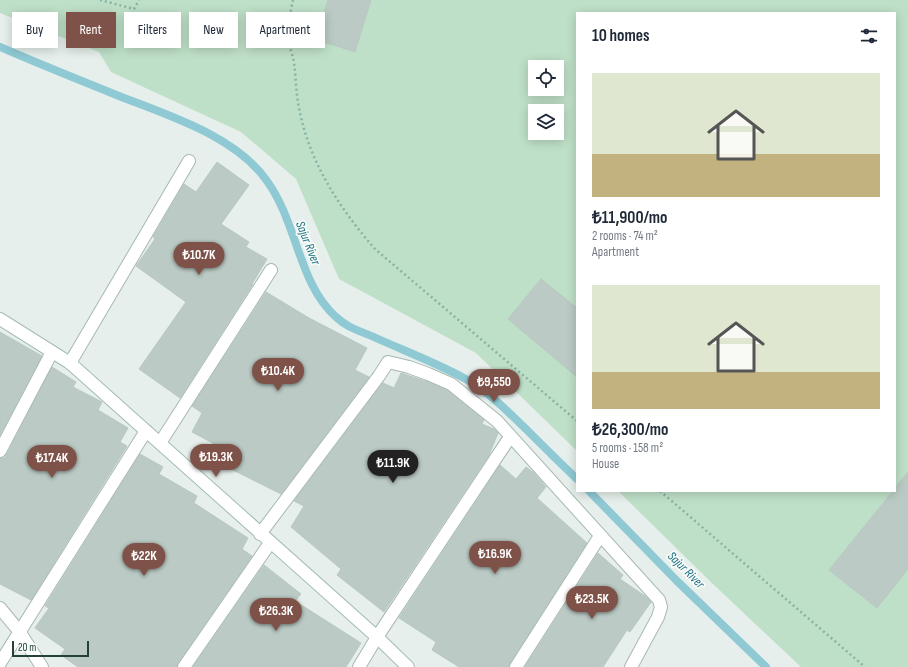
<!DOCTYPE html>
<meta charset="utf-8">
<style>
:root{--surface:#fff;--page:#f2f2f3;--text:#1f2937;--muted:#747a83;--accent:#7f5249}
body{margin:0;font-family:"Sofia Sans Condensed",sans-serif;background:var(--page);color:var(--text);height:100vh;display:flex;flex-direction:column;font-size:15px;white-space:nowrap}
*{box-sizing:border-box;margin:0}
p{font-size:13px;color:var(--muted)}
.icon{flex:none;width:22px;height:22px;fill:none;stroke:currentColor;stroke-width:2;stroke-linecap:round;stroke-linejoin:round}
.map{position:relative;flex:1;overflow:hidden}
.drawer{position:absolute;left:576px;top:12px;width:320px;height:480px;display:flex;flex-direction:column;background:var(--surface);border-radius:0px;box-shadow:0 2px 10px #0003}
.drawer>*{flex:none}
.top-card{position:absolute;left:12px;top:12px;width:380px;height:36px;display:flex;gap:8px}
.controls{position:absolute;left:528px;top:60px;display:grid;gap:8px}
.controls a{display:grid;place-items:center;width:36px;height:36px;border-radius:0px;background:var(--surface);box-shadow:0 2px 10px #0003;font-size:20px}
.scale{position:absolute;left:12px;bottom:10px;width:77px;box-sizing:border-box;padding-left:4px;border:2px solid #24423a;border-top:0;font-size:11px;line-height:14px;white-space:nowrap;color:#24423a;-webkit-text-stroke:3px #f7fbf9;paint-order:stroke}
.price{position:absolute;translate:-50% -34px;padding:0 9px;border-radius:14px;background:var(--accent);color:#fff;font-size:13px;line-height:26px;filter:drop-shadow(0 1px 2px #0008)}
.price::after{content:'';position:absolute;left:50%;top:24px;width:12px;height:9px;margin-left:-6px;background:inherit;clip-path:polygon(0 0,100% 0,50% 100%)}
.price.current{background:#222;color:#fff}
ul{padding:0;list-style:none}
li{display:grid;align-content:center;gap:8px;height:212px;padding:0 16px}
li span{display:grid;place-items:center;height:124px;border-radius:0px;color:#555}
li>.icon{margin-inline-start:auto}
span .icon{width:72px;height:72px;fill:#fffc;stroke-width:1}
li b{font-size:17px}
h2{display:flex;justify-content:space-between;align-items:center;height:48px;padding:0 16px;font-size:17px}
.tag{padding:0 14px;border-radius:0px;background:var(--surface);box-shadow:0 2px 10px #0003;font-size:14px;line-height:36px}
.tag.current{background:var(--accent);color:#fff}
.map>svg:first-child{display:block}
</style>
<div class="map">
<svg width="908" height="667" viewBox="0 0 908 667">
<rect width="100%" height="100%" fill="#e6efeb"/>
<path fill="#bfe0c8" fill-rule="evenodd" d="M0,0H908V667H801L714,585L618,491H895V13H577V451L476,353L339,279L296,179L241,132L111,72L99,52L0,13ZM535,67H557V89H535ZM535,111H557V133H535Z"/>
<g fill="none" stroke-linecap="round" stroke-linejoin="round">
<g stroke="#8ec9d4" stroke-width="8">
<path d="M0,47C39,64 79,80 119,96C167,115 236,136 267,181C297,222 299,285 336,317C349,329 361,331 376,338C405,351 434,362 462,377C487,390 506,410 526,429C543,446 560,463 577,479"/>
<polyline points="589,491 677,581 766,667"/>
</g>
</g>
<g fill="#bbcac4" stroke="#b8c9c2">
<polygon points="328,0 371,0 355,52 315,39"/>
<polygon points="217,162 249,185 221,224 249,242 246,247 267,259 252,284 253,284 180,398 139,369 186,302 136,266 155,239 153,237 184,184 196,192"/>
<polygon points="541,279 577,308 577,377 508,319"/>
<polygon points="266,292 309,318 367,348 355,370 369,377 281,494 231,469 237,456 192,432 202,413 192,406"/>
<polygon points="0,332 42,356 0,435"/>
<polygon points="52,367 76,382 73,387 102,402 98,410 128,428 120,442 127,446 31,600 0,584 0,458 4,458 7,454"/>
<polygon points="401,373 425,381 447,390 484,420 482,424 494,429 498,433 489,455 384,612 337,575 341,569 291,527 304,506 294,501 383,383 394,388"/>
<polygon points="140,454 163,467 159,474 197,496 194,503 248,538 242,549 252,556 178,663 177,667 78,667 61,655 65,649 35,628 49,608 45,606"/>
<polygon points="500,465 516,479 526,467 534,473 546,487 537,498 587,543 510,663 509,667 459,667 432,650 436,642 399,618"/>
<polygon points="908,472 908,569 877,608 829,570 893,491 895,491 895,488"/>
<polygon points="598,553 623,575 620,579 645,596 651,602 630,632 627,630 603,667 525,667"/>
<polygon points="264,565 301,594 295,601 361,643 346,667 193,667"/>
</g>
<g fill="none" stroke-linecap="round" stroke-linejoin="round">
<g stroke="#a8b8b2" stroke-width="14">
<g id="street">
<polyline points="70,363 189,161"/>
<polyline points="160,443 271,270"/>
<polyline points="0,451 52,352"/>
<polyline points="260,534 379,376 388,362 409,367 428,374 451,384 497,421 659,600 661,607 658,617 631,667"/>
<polyline points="0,608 19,631 42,667"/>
<polyline points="0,663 146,431"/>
<polyline points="184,667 270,543"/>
<polyline points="359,667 377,637 510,437"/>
<polyline points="516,667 600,536"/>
</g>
</g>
<g stroke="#a4bbb3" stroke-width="14">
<polyline id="secondary" points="0,319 70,363 377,637 408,667"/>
</g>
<g stroke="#86b3a5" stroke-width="2.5" stroke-dasharray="2 3" stroke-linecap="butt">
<polyline points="100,0 134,9 139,0"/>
<path d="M293,0C291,10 286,29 288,39C289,47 293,55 294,63C296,78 296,93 299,108C309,162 340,209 375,249L577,421"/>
<polyline points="660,491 865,667"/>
</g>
<use href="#street" stroke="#fff" stroke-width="12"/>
<use href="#secondary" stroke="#fff" stroke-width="12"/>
</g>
<g text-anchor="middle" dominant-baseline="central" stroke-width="3.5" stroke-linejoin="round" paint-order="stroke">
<g font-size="13" font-style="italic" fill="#1c6f80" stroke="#f7fbf9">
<text transform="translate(308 243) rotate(68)">Sajur River</text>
<text transform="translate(686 570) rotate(45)">Sajur River</text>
</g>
</g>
</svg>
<div class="controls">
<a><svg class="icon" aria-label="locate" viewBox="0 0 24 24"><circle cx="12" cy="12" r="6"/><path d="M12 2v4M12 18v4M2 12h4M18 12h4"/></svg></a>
<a><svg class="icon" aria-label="layers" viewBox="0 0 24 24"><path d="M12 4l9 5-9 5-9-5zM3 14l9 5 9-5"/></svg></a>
</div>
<div class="scale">20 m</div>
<b class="price" style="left:199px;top:276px">₺10.7K</b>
<b class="price" style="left:278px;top:392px">₺10.4K</b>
<b class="price" style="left:494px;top:403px">₺9,550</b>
<b class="price" style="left:216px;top:478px">₺19.3K</b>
<b class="price" style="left:52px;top:479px">₺17.4K</b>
<b class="price current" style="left:393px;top:484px">₺11.9K</b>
<b class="price" style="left:495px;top:575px">₺16.9K</b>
<b class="price" style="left:144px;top:577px">₺22K</b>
<b class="price" style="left:592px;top:620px">₺23.5K</b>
<b class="price" style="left:276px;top:632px">₺26.3K</b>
<div class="top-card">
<a class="tag">Buy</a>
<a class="tag current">Rent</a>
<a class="tag">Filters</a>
<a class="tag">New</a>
<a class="tag">Apartment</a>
</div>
<section class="drawer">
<h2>10 homes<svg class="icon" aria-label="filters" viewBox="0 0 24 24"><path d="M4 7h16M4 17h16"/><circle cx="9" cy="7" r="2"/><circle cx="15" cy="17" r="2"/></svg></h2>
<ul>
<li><span style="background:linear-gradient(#dfe7d0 65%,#c2b280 0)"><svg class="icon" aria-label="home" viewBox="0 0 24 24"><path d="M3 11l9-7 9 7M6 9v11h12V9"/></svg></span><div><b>₺11,900/mo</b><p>2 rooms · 74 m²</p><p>Apartment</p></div></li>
<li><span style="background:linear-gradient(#dfe7d0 70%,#c2b280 0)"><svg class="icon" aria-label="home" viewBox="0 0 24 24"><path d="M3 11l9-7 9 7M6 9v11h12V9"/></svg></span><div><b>₺26,300/mo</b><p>5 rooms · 158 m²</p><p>House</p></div></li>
</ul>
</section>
</div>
